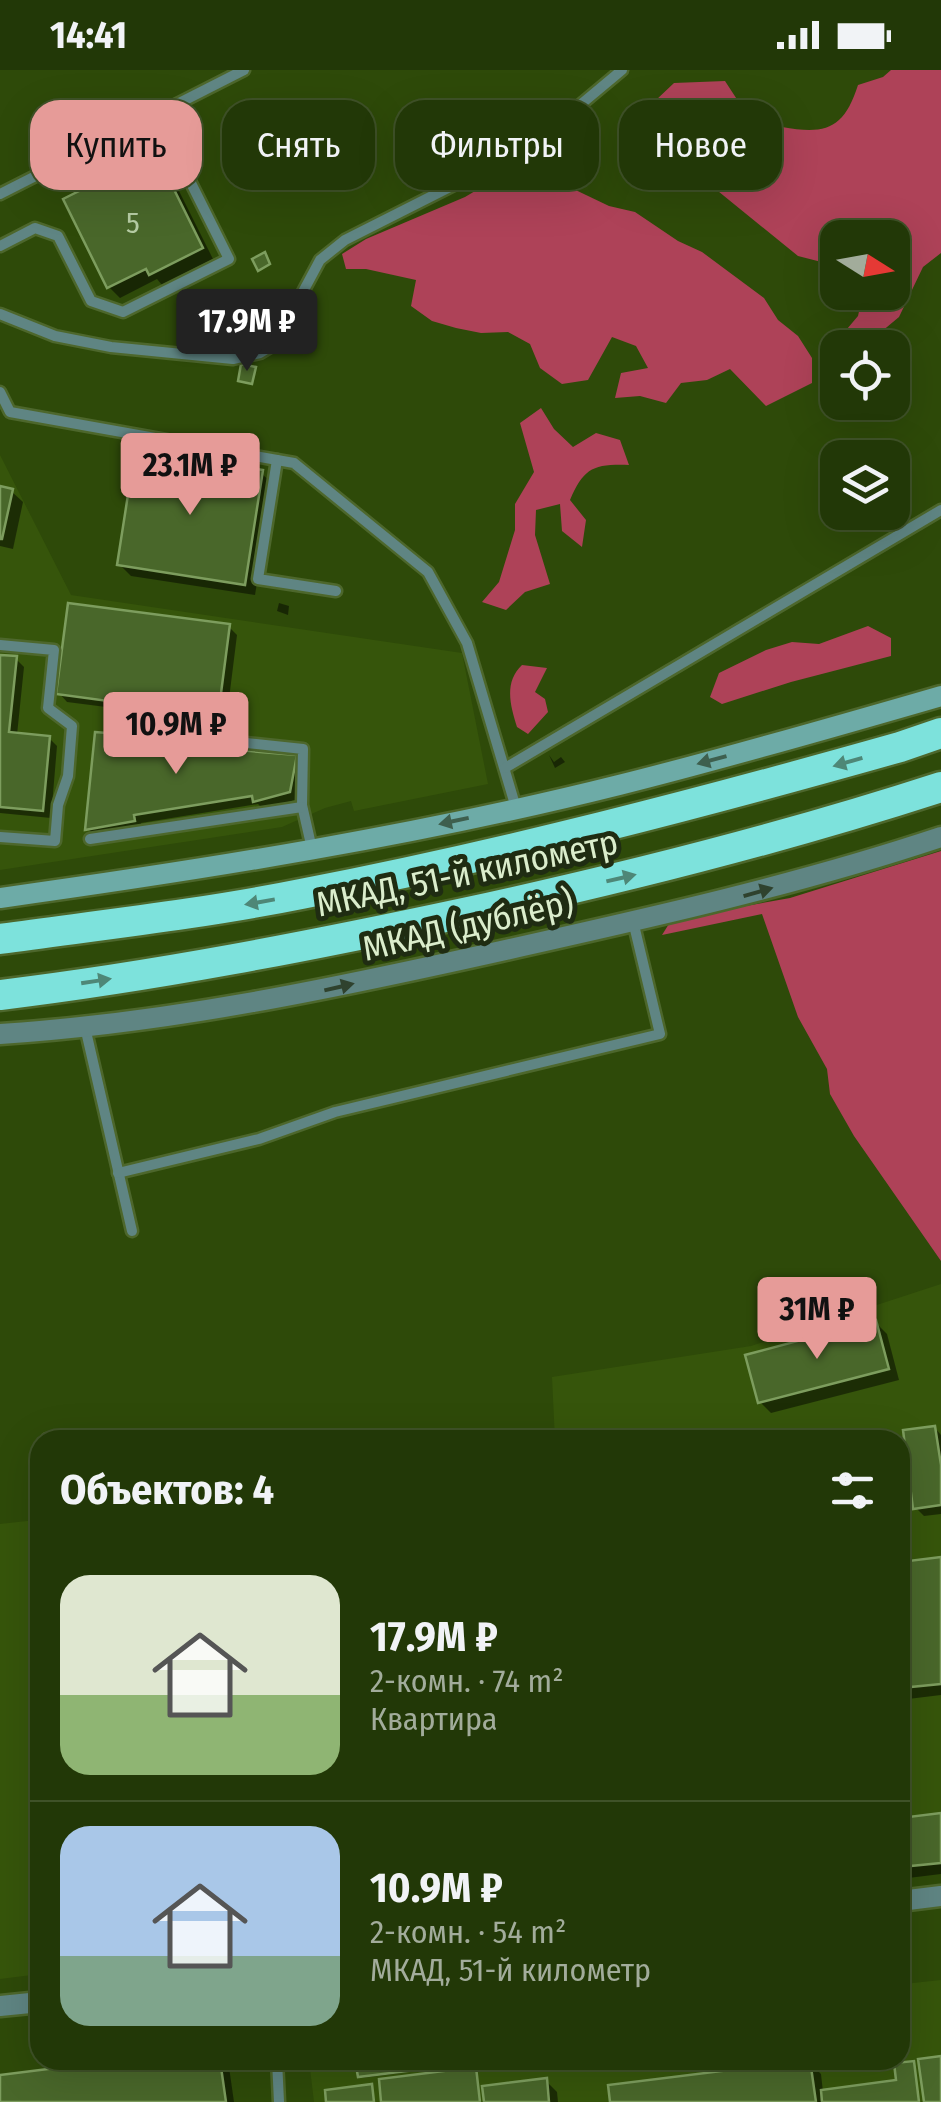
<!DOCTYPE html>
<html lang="ru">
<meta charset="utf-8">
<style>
:root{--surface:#223807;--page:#2e4315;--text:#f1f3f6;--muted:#a2ac9b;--line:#3f5228;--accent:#e69b98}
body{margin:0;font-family:"Fira Sans Condensed",sans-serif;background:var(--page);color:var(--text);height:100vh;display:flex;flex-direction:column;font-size:38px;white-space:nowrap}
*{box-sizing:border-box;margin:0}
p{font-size:32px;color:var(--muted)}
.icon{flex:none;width:55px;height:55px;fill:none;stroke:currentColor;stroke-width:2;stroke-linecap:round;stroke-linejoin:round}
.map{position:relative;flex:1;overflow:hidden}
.details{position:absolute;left:30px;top:1360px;width:880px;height:640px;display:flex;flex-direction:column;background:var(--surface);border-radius:30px;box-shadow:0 10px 40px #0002,0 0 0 2px var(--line)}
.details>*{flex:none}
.guide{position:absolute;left:30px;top:30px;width:882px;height:90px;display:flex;gap:20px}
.needle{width:65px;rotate:101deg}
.controls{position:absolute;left:820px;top:150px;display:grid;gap:20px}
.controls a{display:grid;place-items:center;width:90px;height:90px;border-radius:20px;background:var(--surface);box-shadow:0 10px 40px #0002,0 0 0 2px var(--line);font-size:50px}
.price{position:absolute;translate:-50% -85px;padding:0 22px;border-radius:10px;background:var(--accent);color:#111;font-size:32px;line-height:65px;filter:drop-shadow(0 2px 5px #0008)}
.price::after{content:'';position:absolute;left:50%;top:60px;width:30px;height:22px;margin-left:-15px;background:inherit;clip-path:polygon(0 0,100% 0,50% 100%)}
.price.current{background:#222;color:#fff}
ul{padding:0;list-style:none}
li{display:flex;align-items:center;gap:30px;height:250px;padding:0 30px}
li+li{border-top:2px solid var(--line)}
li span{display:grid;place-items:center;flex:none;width:280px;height:200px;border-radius:30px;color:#555}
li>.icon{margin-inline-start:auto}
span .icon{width:120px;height:120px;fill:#fffc;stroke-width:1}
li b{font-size:42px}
h2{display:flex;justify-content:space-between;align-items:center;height:120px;padding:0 30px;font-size:42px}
.chip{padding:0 35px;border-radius:30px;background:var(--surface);box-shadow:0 10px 40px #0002,0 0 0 2px var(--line);font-size:35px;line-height:90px}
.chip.current{background:var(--accent);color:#111}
.status{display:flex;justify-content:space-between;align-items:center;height:70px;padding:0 50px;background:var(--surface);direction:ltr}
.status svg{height:28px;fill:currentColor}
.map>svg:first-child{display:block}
</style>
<div class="status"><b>14:41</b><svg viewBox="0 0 49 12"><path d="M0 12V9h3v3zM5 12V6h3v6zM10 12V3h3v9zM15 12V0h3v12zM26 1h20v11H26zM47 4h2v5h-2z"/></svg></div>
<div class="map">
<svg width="941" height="2032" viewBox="0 0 941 2032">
<rect width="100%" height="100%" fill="#2e4a09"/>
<g fill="#36550b">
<polygon points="0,385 71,525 462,583 488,714 354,741 351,731 325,738 282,757 0,800"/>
<polygon points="941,1214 941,1775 900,1780 900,1370 555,1370 552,1307 751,1276"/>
<polygon points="36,1450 40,1482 40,1904 0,1909 0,1454"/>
<polygon points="900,1895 904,1914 941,1910 941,2032 314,2032 309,1990 900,1990"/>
</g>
<g fill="#ae4258">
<path d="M891,0H941V183L923,197L899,247L863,277L838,278L837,297L825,285L858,246L863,223L892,222V168H838L837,196L798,186L713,117L675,77L655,31L674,13L725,11L740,34L767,37L782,57C826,65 844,59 858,15L883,7Z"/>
<polygon points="512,99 540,103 609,136 635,142 678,171 702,182 764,228 778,250 798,266 812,288 812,313 766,336 730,299 707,310 681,313 666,333 640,326 615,328 621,303 648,298 636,276 612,267 588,310 562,314 540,298 530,274 508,262 481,263 456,258 432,251 411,236 416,210 366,199 346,199 342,184 366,169 465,127"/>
<path d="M541,338L554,359L573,377L596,363L620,370L629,395C593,394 584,398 570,430L586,450L582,477L562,461L560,434L536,440L535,465L550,514L525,522L506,540L482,532L499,512L515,460V434L534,402L520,353Z"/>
<polygon points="868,556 891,568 891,586 791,612 722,634 710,627 719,603 766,580 792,572 819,574"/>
<path d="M522,595L547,598L535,622L545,629L548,642L528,664L517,657C510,635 504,612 522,595Z"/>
<polygon points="941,781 941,1191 854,1066 830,1024 827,999 798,947 762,844 662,865 672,849 790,828"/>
</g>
<g fill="#0007">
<polygon points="155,86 167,97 213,189 162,215 157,209 120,228 109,217"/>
<polygon points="261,403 273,414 255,525 131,506 119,494"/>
<polygon points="0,419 11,421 23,432 13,479 0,476"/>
<polygon points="279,533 289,536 288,545 277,541"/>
<polygon points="229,557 237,565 225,661 184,656 176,646 67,632 59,623"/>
<polygon points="0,587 16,589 24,597 17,665 49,668 57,676 51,748 0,743"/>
<polygon points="141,669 147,674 296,688 305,696 298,729 263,739 258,734 141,753 142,759 96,767 88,759"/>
<polygon points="549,685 554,692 561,687 565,692 555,698"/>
<polygon points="876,1253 887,1264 899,1310 771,1343 760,1332"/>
<polygon points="935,1358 941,1365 941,1444 924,1446 916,1438"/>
<polygon points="941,1490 941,1625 900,1630 900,1494"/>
<polygon points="941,1746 941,1804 900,1809 900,1750"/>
<polygon points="140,1990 228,1990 234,2032 0,2032 0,2008"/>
<polygon points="358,1990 416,1990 417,2001 362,2008"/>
<polygon points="423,1990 473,1990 426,1996"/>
<polygon points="810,1993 821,2004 823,2022 898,2013 913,1993 920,2032 612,2032"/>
<polygon points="546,2011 557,2022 558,2032 487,2032"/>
</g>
<g fill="#49672a" stroke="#7d9d5e" stroke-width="2.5">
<polygon points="156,83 203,178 149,205 146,199 107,218 63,129"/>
<polygon points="265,182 270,194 258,201 252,189"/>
<polygon points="241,294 256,297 252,314 238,311"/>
<polygon points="135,380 263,400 245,515 117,495"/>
<polygon points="0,416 13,419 2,469 0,469"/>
<polygon points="68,533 230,554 217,654 173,648 175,640 56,624"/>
<polygon points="0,585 17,586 9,662 50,666 43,741 0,737"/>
<polygon points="95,662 142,666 141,672 297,685 290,722 253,732 252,726 134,745 135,751 85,760"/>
<polygon points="876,1250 889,1299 758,1333 745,1285"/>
<polygon points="935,1356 941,1395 941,1435 913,1439 903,1360"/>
<polygon points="941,1487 941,1614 900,1618 900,1492"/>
<polygon points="941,1743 941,1793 900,1797 900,1748"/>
<polygon points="941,1986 941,2032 924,2032 918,1989"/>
<polygon points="120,1990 220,1990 226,2032 0,2032 0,2005"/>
<polygon points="355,1990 415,1990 416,2000 358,2007"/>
<polygon points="810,1990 816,2032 610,2032 608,2015"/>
<polygon points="914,1991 919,2032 822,2032 821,2020 896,2010 894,1993"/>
<polygon points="476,1997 480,2032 381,2032 379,2009"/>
<polygon points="547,2008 549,2032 484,2032 482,2016"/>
<polygon points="372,2014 374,2032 326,2032 325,2020"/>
</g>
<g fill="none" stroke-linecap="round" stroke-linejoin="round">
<g stroke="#4d672c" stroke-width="15">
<g id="lane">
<polyline points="0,124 244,0"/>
<polyline points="0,176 35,158 58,166 91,231 123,242 229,189 178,87"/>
<polyline points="0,244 55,266 111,277 233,289 260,283 275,274 320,190 345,170 531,76 622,0"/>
<polyline points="0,322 10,342 294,393 428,502 467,573 516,738"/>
<polyline points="277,390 258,509 336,521"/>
<polyline points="0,575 54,580 48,638 72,656 68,706 58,735 55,771 0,767"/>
<polyline points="151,663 303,679 302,735 312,779"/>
<polyline points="505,698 941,440"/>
<polyline points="90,769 302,737"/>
<polyline points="85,957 132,1161"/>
<polyline points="118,1103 259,1069 335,1042 660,964 633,851"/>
<polyline points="47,1369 47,1370"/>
<polyline points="277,1990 279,2032"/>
</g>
</g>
<g stroke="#4d672c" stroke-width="25">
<g id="street">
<path d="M0,964C170,953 335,918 501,881C649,848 797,815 941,767"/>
<polyline points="900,1831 941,1826"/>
<polyline points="0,1936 40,1932"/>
</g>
</g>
<g stroke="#4d672c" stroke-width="25">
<path id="secondary" d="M0,828C208,799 415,766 619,715C727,688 834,657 941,626"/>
</g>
<g stroke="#4d672c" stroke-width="35">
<g id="highway">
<path d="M0,869C101,855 202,844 301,824C503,785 702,733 900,677L941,663"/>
<path d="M0,925C156,906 310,876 464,843C625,808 784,768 941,717"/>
</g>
</g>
<use href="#lane" stroke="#5f8583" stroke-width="10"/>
<use href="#street" stroke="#5f8583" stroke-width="20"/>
<use href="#secondary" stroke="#6daba7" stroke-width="20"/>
<use href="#highway" stroke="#7de2dc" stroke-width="30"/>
</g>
<defs><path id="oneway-solid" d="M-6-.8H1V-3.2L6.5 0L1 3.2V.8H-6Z" transform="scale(2.5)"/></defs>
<g fill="#3e5f4e">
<use href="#oneway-solid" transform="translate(712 690) rotate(165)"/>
<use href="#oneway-solid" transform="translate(454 751) rotate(168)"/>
</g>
<g fill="#4e8777">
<use href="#oneway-solid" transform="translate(848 692) rotate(164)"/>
<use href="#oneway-solid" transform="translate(621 808) rotate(-13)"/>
<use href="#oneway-solid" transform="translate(260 832) rotate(170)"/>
<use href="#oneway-solid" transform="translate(96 911) rotate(-9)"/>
</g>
<g fill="#2f422e">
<use href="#oneway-solid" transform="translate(758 822) rotate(-16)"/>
<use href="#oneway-solid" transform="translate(339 917) rotate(-13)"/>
</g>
<g text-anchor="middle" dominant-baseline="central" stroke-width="10" stroke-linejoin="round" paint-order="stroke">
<g font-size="30" fill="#b6cca4">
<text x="133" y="153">5</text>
</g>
<g font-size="35" fill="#dbedcc" stroke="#1f2c12">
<text transform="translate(467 803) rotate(-12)">МКАД, 51-й километр</text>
<text transform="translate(468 855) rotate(-13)">МКАД (дублёр)</text>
</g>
</g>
</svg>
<div class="controls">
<a><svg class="needle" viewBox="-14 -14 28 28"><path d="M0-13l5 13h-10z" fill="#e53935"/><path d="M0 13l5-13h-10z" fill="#a2ac9b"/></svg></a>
<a><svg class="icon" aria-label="locate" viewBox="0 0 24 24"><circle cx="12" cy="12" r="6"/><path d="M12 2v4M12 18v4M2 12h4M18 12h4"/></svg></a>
<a><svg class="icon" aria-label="layers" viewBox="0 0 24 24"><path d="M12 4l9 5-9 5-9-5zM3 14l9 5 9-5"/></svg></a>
</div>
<b class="price current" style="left:247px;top:304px">17.9M ₽</b>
<b class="price" style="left:190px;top:448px">23.1M ₽</b>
<b class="price" style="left:176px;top:707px">10.9M ₽</b>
<b class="price" style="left:817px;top:1292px">31M ₽</b>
<div class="guide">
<a class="chip current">Купить</a>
<a class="chip">Снять</a>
<a class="chip">Фильтры</a>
<a class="chip">Новое</a>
</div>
<section class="details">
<h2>Объектов: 4<svg class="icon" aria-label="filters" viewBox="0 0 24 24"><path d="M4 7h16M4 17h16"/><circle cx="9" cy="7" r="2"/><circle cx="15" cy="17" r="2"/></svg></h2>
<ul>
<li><span style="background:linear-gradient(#dfe7d0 60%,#8fb573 0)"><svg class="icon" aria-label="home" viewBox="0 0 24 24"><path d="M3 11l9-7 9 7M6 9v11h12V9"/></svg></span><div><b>17.9M ₽</b><p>2-комн. · 74 m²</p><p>Квартира</p></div></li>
<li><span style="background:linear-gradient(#a9c7e8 65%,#7fa58c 0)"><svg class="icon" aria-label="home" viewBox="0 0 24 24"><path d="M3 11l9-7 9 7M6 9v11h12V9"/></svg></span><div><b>10.9M ₽</b><p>2-комн. · 54 m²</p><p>МКАД, 51-й километр</p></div></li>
</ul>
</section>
</div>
